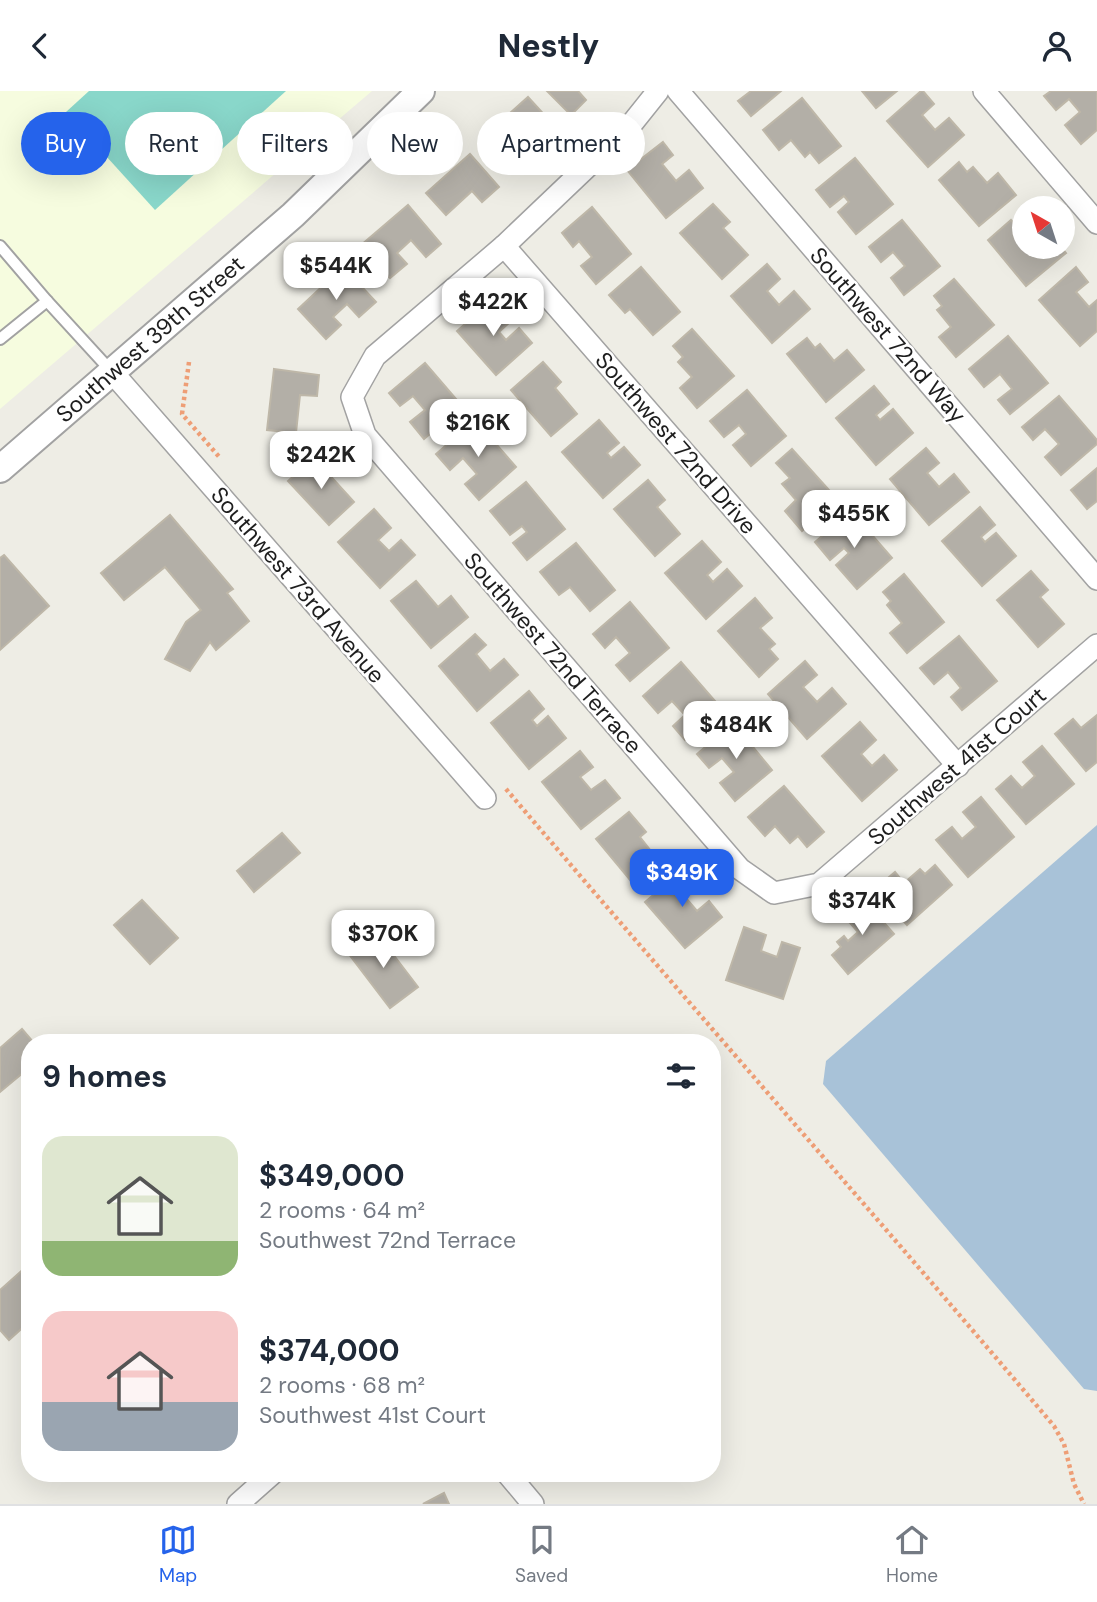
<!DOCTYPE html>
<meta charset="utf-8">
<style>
:root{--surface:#fff;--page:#f2f2f3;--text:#1f2937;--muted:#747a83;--line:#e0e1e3;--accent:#2563eb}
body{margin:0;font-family:"DM Sans",sans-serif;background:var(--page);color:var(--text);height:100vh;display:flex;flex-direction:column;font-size:26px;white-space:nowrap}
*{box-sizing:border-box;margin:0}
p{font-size:23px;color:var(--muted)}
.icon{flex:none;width:38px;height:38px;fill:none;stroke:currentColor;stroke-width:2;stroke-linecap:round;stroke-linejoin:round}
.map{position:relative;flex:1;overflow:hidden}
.sheet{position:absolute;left:21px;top:943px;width:700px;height:448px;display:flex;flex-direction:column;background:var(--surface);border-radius:28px;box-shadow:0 7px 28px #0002}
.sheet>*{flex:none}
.guide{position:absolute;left:21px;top:21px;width:700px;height:63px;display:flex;gap:14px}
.needle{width:46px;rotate:321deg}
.tools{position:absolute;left:1012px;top:105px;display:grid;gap:14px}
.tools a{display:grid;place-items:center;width:63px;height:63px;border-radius:50%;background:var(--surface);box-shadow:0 7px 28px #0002;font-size:35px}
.price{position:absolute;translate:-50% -60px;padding:0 16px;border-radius:14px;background:#fff;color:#222;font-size:23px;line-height:46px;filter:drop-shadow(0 2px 4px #0008)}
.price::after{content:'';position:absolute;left:50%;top:42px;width:21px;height:16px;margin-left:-10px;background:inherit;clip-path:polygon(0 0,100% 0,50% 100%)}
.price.active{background:var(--accent);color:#fff}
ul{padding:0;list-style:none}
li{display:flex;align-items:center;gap:21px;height:175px;padding:0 21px}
li span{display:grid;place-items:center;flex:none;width:196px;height:140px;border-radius:21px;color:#555}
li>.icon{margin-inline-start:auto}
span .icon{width:84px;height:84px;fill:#fffc;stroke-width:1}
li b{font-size:30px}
h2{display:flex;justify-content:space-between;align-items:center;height:84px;padding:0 21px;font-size:30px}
.pill{padding:0 24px;border-radius:32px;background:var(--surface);box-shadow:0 7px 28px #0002;font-size:24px;line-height:63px}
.pill.active{background:var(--accent);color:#fff}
header{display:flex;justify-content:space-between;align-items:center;height:91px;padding:0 21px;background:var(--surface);font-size:32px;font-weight:800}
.menu{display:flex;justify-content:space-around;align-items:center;height:98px;border-top:2px solid var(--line);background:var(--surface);font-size:19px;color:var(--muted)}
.menu a{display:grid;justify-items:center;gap:4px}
.menu .active{color:var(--accent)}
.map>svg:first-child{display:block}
</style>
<header><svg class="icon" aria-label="back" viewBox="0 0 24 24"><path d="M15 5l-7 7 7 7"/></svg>Nestly<svg class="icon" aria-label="person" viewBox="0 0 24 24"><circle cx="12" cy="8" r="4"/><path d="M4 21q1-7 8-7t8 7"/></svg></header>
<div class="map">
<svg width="1097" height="1413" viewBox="0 0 1097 1413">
<rect width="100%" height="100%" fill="#eeede5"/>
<polygon fill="#f6fcdf" points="0,0 372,0 0,318"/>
<polygon fill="#89d7ca" points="89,0 286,0 155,119 66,21"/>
<polygon fill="#a8c2d8" points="1097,734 1097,1300 1084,1298 823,993 826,970"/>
<g fill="#b3afa7" stroke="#beb7a8" stroke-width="2">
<polygon points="547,0 578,0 586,9 571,24"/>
<polygon points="751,0 781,0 751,25 738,10"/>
<polygon points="862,0 897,0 876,17"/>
<polygon points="921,0 923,0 934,13 922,24 935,39 949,27 964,44 928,76 887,30"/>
<polygon points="1051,0 1097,0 1097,39 1081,53 1065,34 1080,21 1069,8 1056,19 1044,5"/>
<polygon points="528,6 559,40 539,58 531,49 514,64 508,57 497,68 480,49"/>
<polygon points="802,7 841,55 819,72 810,61 805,66 791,49 779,59 763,39"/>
<polygon points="663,51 673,64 662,73 676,90 689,79 703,97 666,127 627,79"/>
<polygon points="470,63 499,96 482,111 472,100 446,124 426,102"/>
<polygon points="855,67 893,113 856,143 838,121 849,111 844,105 830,116 816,99"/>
<polygon points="959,71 967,81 973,76 987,92 998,82 1016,104 979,135 939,89"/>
<polygon points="713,113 730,131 723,137 748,164 722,188 680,142"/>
<polygon points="408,114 441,153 426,166 411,149 397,162 407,173 390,187 361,154"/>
<polygon points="592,116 631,163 596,193 581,175 592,166 579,150 573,156 562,142"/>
<polygon points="902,129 940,175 904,204 891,187 905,175 893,161 881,171 869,156"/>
<polygon points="1011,129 1024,144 1024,156 1033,156 1035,158 1038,156 1061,156 1066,162 1026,195 988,149"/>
<polygon points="767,173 780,188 767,200 779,214 794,200 810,218 772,252 731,205"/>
<polygon points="343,176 376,211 359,226 347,213 333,226 341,234 326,248 298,218"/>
<polygon points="641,176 680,221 653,244 630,218 625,222 609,204"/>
<polygon points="1076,176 1088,191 1076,201 1089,216 1097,209 1097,240 1080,255 1039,209"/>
<polygon points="954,188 994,234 956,266 939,246 951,236 937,219 942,215 934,205"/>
<polygon points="493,208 511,230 499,241 506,249 519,237 532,252 496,284 457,240"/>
<polygon points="692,238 734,285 697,317 680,297 692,286 678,271 683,266 673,255"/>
<polygon points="1008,245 1048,292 1010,323 998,309 1012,298 1000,283 984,296 969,278"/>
<polygon points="807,247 815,257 820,253 834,270 847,259 864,279 826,311 787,263"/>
<polygon points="543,271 561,291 555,297 577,323 551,345 511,299"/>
<polygon points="425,272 462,315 424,348 410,331 425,319 413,305 400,315 389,302"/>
<polygon points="274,278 319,284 317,305 300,304 296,342 267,339"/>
<polygon points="874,295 889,313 876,324 880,329 893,318 913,342 876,374 836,327"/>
<polygon points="747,299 786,345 751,375 733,354 746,343 739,334 724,346 710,330"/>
<polygon points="1059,305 1097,349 1097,353 1061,384 1045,366 1059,353 1045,338 1033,349 1022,336"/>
<polygon points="475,329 516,376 479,409 465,393 477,383 463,367 450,379 436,363"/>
<polygon points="599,329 619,352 607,362 611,367 624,356 640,374 603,407 562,361"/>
<polygon points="926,357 939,372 927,382 939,396 954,383 969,401 929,434 890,388"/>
<polygon points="792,358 837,408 802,440 785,420 796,409 782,393 790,387 776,372"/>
<polygon points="314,367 354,411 329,434 288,390"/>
<polygon points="1097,377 1097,410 1087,418 1071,399"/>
<polygon points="648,389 665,409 657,416 680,443 655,465 614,418"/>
<polygon points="526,391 565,438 527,469 513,452 527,441 522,435 510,444 490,420"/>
<polygon points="980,416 995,434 981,446 985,451 996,442 1016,465 982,495 942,450"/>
<polygon points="374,418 391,437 378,449 389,460 401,449 415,464 380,497 338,451"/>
<polygon points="851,420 892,467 857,498 836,474 849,462 844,457 830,469 815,451"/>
<polygon points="170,424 233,498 227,502 249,530 216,559 210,551 190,580 165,568 186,531 201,519 165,476 124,509 101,482"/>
<polygon points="702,450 721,471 707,484 713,491 727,478 742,495 706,528 665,482"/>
<polygon points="576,452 615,499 590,520 570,496 559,504 540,481"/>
<polygon points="4,464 49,515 0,559 0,467"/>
<polygon points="1031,480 1048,499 1040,506 1064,533 1038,556 997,509"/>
<polygon points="904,483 944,531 907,562 890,542 902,532 887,514 891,510 883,501"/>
<polygon points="416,490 438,516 451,505 468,526 431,557 391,510"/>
<polygon points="755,507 772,527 760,537 775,553 769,558 778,568 759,586 718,540"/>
<polygon points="630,511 669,557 630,590 616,574 630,562 616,546 605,557 593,543"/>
<polygon points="475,543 486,554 476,563 490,580 504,568 518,584 477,620 439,575"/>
<polygon points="959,545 997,590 962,619 951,606 961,597 948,581 934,593 920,577"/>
<polygon points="805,570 817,584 803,596 817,611 832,597 846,613 807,648 768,603"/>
<polygon points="681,571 721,617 685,649 673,635 685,624 672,610 658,622 643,605"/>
<polygon points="529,600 544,618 532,629 537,635 548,625 566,647 529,678 491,632"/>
<polygon points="1097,624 1097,671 1086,680 1055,643 1073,628 1081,637"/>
<polygon points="860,631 876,649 861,663 872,675 884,664 897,679 862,710 822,665"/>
<polygon points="733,632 772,679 735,710 720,692 734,681 722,667 709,677 697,663"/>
<polygon points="1042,655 1074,693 1026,733 996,698 1011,685 1022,697 1035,685 1023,671"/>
<polygon points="580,660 593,676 580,686 591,699 605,689 620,707 581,738 542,691"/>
<polygon points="784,695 824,741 807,756 798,745 790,752 775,735 765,745 748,726"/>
<polygon points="981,706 1014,746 968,786 936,749 952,736 962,748 976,736 963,721"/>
<polygon points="629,721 646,741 640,746 662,774 636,796 596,748"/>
<polygon points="282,742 300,762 254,801 237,780"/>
<polygon points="935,774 952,794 907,834 875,798 895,781 904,792 920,778 925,783"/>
<polygon points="685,777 700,794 685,806 697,820 709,810 722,826 685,857 645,811"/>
<polygon points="863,808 894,843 848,883 832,864 841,856 837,851 844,845 848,850 858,841 844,825"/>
<polygon points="142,809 178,847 150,873 114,834"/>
<polygon points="744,836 766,844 761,860 777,866 782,851 800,857 783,908 726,889"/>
<polygon points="376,841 418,896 390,917 348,862"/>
<polygon points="22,938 34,952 30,952 30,976 0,1001 0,957"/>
<polygon points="27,1175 30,1179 30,1230 9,1249 0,1239 0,1199"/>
<polygon points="444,1402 449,1413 423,1413"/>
</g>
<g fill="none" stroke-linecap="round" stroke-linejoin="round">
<g stroke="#a2a2a2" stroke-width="14">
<g id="service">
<polyline points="0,155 47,210 112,281"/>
<polyline points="0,248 47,210"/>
</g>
</g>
<g stroke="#a2a2a2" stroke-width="24">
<g id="minor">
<polyline points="658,0 630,35 504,155 375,265 352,306 365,344 740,778 774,802 819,793 1097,554"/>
<polyline points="678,0 1097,488"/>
<polyline points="984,0 1097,132"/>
<polyline points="504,155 958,675"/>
<polyline points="112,281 485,707"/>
<polyline points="507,1382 533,1413"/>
<polyline points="238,1413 273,1382"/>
</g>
</g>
<g stroke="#a2a2a2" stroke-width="30">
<polyline id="tertiary" points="0,378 293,124 421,0"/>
</g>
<g stroke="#ee9e76" stroke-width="4.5" stroke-dasharray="3.5 3.5" stroke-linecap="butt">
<polyline points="189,271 182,323 221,368"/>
<path d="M506,698C687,911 873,1121 1054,1335L1064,1353L1074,1393L1084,1413"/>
</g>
<use href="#service" stroke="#fff" stroke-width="10"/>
<use href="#minor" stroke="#fff" stroke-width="21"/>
<use href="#tertiary" stroke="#fff" stroke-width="26"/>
</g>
<g text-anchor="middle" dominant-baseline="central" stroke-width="5" stroke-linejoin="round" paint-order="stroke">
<g font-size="23" fill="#1e1e1e" stroke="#fff">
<text transform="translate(888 244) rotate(49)">Southwest 72nd Way</text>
<text transform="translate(150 248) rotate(-41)">Southwest 39th Street</text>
<text transform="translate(676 352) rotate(49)">Southwest 72nd Drive</text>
<text transform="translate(298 494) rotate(49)">Southwest 73rd Avenue</text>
<text transform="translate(553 562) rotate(49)">Southwest 72nd Terrace</text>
<text transform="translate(957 675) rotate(-41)">Southwest 41st Court</text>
</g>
</g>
</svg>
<div class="tools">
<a><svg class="needle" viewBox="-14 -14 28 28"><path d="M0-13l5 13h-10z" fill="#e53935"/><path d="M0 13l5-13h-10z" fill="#747a83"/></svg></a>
</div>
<b class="price" style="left:336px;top:211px">$544K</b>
<b class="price" style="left:493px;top:247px">$422K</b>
<b class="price" style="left:478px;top:368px">$216K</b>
<b class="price" style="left:321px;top:400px">$242K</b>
<b class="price" style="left:854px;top:459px">$455K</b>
<b class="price" style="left:736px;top:670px">$484K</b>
<b class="price active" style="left:682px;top:818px">$349K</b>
<b class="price" style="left:862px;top:846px">$374K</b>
<b class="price" style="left:383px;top:879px">$370K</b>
<div class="guide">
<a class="pill active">Buy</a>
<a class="pill">Rent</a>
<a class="pill">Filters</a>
<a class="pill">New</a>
<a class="pill">Apartment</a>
</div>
<section class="sheet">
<h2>9 homes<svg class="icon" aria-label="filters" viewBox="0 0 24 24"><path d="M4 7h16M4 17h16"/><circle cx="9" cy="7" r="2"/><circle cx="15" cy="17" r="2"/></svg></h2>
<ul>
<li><span style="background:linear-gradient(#dfe7d0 75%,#8fb573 0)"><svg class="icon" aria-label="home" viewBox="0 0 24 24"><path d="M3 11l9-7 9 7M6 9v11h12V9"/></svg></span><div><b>$349,000</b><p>2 rooms · 64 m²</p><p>Southwest 72nd Terrace</p></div></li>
<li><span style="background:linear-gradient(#f6c9c9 65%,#9aa5b1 0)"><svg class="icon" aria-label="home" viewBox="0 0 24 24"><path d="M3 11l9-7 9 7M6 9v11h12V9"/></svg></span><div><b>$374,000</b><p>2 rooms · 68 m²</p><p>Southwest 41st Court</p></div></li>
</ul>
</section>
</div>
<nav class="menu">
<a class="active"><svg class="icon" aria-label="map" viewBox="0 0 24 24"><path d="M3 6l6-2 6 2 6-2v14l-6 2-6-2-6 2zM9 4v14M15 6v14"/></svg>Map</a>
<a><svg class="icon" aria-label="saved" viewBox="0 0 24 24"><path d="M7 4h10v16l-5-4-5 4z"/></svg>Saved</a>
<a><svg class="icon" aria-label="home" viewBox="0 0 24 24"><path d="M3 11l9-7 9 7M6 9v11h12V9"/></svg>Home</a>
</nav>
